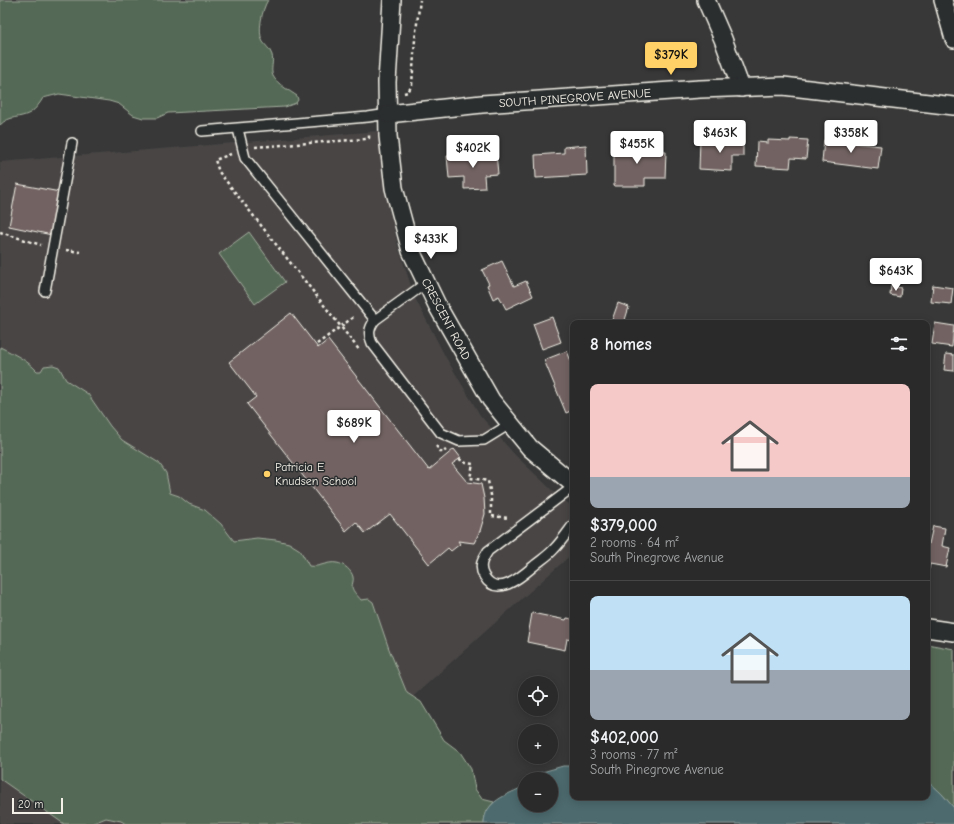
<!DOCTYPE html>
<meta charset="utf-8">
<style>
:root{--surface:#2a2a2a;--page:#363636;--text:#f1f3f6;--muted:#a5a7a8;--line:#464647;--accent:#ffd166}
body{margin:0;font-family:"Comic Neue",sans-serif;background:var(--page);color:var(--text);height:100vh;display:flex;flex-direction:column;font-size:15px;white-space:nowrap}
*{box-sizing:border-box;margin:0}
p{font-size:13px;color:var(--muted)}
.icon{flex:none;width:22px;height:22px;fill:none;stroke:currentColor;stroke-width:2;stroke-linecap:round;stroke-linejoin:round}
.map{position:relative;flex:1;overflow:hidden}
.sheet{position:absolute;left:570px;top:320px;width:360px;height:480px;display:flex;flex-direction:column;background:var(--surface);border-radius:8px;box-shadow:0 2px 10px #0003,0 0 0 1px var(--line)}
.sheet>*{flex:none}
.tools{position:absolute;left:518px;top:676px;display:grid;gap:8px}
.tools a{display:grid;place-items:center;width:40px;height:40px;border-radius:50%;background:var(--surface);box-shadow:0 2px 10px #0003,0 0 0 1px var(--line);font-size:20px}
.scale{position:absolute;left:12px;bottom:10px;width:51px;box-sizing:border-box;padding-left:4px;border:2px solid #f4f1e8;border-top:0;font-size:11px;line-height:14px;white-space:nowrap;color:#f4f1e8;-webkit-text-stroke:3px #2a2d2e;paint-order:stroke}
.price{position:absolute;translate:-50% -34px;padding:0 9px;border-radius:4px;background:#fff;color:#222;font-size:13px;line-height:26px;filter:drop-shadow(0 1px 2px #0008)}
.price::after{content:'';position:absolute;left:50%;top:24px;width:12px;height:9px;margin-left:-6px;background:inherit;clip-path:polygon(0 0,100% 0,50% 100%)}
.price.current{background:var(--accent);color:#111}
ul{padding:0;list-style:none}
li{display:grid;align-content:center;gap:8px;height:212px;padding:0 20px}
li+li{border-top:1px solid var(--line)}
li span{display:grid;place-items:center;height:124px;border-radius:8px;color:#555}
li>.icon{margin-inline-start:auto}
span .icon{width:72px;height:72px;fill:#fffc;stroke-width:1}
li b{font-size:17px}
h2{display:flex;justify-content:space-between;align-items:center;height:48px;padding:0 20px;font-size:17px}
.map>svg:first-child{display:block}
</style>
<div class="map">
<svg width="954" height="824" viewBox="0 0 954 824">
<rect width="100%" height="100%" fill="#383838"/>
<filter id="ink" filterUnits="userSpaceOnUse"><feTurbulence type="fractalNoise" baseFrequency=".025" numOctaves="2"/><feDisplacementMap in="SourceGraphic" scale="8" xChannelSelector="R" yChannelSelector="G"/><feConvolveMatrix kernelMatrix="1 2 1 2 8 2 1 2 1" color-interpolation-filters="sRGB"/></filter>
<g filter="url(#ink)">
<polygon fill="#494545" points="379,131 385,191 398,246 415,298 445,356 480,415 515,455 555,493 573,507 573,553 271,824 0,824 0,162"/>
<g fill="#546a56" stroke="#a4ae9f">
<path d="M0,0H268C262,9 257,33 263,42C266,46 270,49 272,55C274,62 270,69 273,76C277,84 290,91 297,96L298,100L296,103L285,107L168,113L157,118H143L133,115L119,104L109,101L59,94L43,98C40,103 36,109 30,113C19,119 10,115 0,125Z"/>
<polygon points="249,232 285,282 255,304 219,254"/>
<path d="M0,347C14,354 27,360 37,371H41L44,366L53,365L59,367L66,380L88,394L110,426L122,440L159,463L166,473L170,493L179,496L189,504L205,510L221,524L234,541L257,538L276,540L289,543L300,550L309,566C319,568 327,561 337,563C344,564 352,571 353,577C354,580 352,584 352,587C353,592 358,596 361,600L369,599L373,602L389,649L407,693L421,702L444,740L460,752L471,769L475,789L482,799L494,802L485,813L484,824H126L121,821L106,818L91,824H64L0,779Z"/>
<polygon points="927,644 954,649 954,808 942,794 927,780"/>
</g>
<path fill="#4d6b6e" stroke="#90a19f" d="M563,766H573V797H927V780L942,794L954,808V824H484C484,801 507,795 525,786V805H551V779H534L539,773Z"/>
<g fill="#726362" stroke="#f4f1e8">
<polygon points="718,138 743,139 743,156 732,156 732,171 699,169 700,140 718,141"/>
<polygon points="790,139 808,140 806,159 791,158 790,168 756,166 757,142 768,143 768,140 790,141"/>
<polygon points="824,140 881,146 878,169 822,162"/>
<polygon points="614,142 637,142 637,151 666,152 665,178 645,178 645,186 614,186"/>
<polygon points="586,145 587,175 536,178 535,155 564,153 564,147"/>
<polygon points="496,153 498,174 484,175 485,188 464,189 464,177 449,178 447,156"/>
<polygon points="17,184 60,192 52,235 9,226"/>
<polygon points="502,261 514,286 526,281 533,296 506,309 499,296 493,299 487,285 489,284 482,270"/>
<polygon points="933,285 953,288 951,304 931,302"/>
<polygon points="891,286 901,288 900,297 890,295"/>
<polygon points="618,303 629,307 624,323 611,323"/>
<polygon points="291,313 318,348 328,340 429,470 454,449 461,458 452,464 467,482 481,484 484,498 485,514 480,531 474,543 458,541 460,544 451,551 448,548 429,564 390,514 365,533 356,522 346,531 247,404 256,397 229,362"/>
<polygon points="552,317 561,342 542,349 533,324"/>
<polygon points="935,323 954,326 952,347 932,344"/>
<polygon points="567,351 573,366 573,410 566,413 544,360"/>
<polygon points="946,354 954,355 954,371 944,370"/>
<polygon points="933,526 945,528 942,546 950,548 946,567 930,564 929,569 927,568 927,543 929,544"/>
<polygon points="532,613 566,620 567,618 573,619 573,640 567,639 565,650 527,642"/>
</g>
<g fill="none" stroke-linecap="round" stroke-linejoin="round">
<g stroke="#f4f1e8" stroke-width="12">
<g id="service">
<polyline points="238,129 245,158 375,320 426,283"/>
<polyline points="202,131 368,117 388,114"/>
<polyline points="45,291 72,143"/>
<path d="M375,320C369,328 368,334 372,343L441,433L459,441L484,440L510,424"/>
<path d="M573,487L488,551C483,559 478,566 484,576C497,599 522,576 535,565C541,560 549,555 554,549C561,542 567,533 573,525"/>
</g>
</g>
<g stroke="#f4f1e8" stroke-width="20">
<g id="minor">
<polyline points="392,0 387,82 388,136 394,188 411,251 438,307 491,400 530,448 573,484"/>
<polyline points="706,0 723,39 741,88"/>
<polyline points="943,0 954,39"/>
<polyline points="388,114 482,104 700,89 783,86 954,106"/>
<polyline points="927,628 954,632"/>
</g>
</g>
<g stroke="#f4f1e8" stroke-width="2.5" stroke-dasharray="3 3" stroke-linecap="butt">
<polyline points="404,93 408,92 412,85 415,39 420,0"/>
<polyline points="255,147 365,139 369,138 369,133"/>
<polyline points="231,154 215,160 219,172 360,351"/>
<polyline points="0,232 41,245"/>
<polyline points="66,250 80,252"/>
<polyline points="317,344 355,316"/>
<polyline points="436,446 442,453 446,450"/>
<polyline points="459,459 466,463 473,464 470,478 488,481 491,495 491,516 509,518"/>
</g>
<use href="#service" stroke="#2a2d2e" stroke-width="9"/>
<use href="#minor" stroke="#2a2d2e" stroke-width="17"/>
</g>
</g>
<circle fill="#ffd166" stroke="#2a2d2e" stroke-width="1.5" cx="267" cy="474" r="4"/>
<g text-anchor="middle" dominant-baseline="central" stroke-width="3" stroke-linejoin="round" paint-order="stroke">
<g font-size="12" fill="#f4f1e8" stroke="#2a2d2e">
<text transform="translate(575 98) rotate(-4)">SOUTH PINEGROVE AVENUE</text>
<text transform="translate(446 319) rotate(62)">CRESCENT ROAD</text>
</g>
<g font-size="12" fill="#f4f1e8" stroke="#2a2d2e" text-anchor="start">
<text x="275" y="467">Patricia E<tspan x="275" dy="14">Knudsen School</tspan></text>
</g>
</g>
</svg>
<div class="tools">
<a><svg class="icon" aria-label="locate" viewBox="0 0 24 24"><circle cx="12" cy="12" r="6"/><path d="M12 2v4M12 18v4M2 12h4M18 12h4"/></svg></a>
<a>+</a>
<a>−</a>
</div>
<div class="scale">20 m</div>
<b class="price current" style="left:671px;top:76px">$379K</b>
<b class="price" style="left:720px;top:154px">$463K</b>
<b class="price" style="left:851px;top:154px">$358K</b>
<b class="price" style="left:637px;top:165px">$455K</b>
<b class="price" style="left:473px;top:169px">$402K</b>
<b class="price" style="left:431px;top:260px">$433K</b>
<b class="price" style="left:896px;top:292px">$643K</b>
<b class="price" style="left:354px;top:444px">$689K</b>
<section class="sheet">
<h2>8 homes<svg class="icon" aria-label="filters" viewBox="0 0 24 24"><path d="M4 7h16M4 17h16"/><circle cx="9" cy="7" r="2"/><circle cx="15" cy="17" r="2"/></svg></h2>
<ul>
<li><span style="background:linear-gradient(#f6c9c9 75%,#9aa5b1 0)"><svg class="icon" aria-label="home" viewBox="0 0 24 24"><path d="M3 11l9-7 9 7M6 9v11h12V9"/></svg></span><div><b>$379,000</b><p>2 rooms · 64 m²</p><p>South Pinegrove Avenue</p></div></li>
<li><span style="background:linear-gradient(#bfe0f5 60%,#9aa5b1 0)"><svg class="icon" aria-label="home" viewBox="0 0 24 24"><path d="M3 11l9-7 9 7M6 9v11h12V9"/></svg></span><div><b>$402,000</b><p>3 rooms · 77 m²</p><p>South Pinegrove Avenue</p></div></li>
</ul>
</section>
</div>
